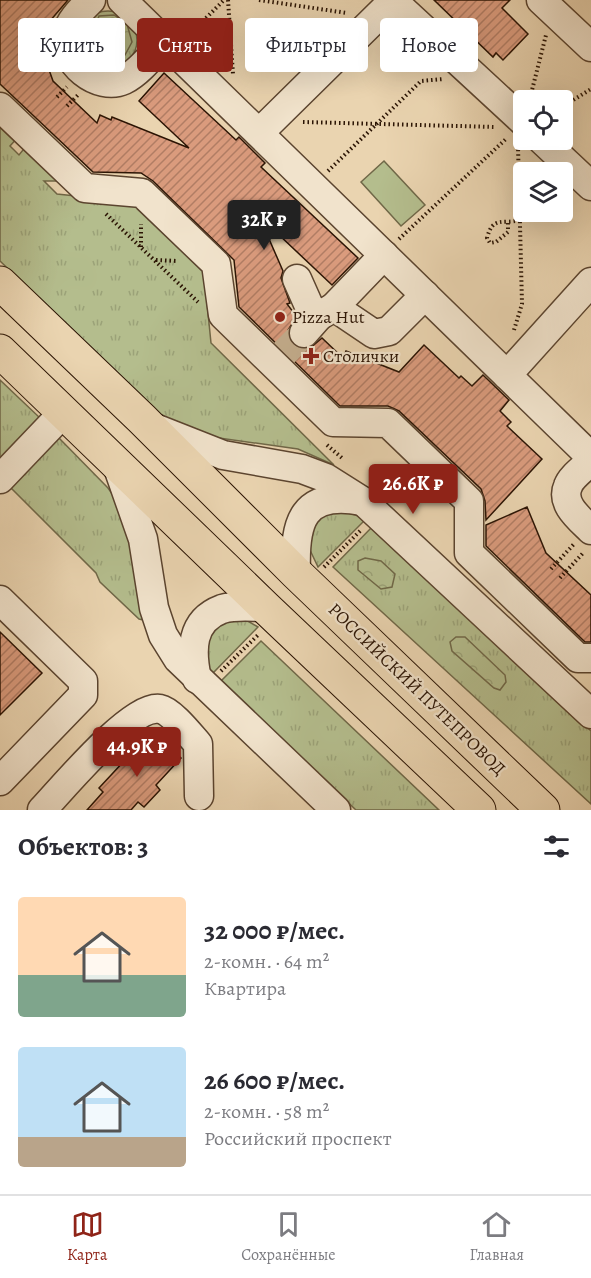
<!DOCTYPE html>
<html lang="ru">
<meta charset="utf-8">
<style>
:root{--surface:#fff;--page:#f2f2f3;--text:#2b2b33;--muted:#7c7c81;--line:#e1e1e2;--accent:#8f2418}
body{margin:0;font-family:Alegreya,serif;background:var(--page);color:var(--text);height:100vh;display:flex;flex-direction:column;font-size:22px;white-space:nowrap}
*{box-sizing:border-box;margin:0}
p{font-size:20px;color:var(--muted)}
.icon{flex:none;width:33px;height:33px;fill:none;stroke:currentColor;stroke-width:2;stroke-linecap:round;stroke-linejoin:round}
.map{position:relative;height:810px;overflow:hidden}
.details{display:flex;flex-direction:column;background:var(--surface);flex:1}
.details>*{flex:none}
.top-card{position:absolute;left:18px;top:18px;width:555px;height:54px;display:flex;gap:12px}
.controls{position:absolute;left:513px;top:90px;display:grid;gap:12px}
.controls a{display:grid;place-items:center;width:60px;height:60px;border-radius:6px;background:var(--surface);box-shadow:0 6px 24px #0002;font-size:30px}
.price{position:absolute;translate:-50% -51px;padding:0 14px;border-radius:6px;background:var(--accent);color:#fff;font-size:20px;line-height:39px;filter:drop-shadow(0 2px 3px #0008)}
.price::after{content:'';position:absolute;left:50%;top:36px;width:18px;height:14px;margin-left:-9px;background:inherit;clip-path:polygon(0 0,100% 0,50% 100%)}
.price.selected{background:#222;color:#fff}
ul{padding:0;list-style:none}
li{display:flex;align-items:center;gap:18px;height:150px;padding:0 18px}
li span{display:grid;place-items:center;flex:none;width:168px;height:120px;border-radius:6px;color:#555}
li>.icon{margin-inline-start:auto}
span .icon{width:72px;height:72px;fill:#fffc;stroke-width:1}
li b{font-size:26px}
h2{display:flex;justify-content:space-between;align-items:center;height:72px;padding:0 18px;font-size:26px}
.chip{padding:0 21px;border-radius:6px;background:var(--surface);box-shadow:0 6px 24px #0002;font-size:21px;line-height:54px}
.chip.selected{background:var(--accent);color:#fff}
.dock{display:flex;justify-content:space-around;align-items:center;height:84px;border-top:2px solid var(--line);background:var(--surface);font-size:16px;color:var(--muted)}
.dock a{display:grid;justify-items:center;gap:3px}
.dock .selected{color:var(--accent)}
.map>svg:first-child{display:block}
</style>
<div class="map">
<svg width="591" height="810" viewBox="0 0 591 810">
<defs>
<pattern id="grass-tufts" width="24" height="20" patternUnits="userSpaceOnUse" patternTransform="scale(1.5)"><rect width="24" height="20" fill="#b4bd8d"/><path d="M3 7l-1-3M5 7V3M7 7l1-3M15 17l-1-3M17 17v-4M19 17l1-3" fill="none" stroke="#9ba278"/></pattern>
<pattern id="forest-crowns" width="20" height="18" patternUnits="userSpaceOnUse" patternTransform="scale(1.5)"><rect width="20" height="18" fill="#b4bd8d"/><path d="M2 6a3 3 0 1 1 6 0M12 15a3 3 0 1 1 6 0" fill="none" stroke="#9ba278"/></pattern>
<pattern id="building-hatch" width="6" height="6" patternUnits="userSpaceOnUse" patternTransform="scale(1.5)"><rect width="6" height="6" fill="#da9b7d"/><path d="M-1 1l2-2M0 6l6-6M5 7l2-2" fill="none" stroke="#b17d64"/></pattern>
</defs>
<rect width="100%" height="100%" fill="#ead4b0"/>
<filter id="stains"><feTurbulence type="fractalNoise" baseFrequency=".00333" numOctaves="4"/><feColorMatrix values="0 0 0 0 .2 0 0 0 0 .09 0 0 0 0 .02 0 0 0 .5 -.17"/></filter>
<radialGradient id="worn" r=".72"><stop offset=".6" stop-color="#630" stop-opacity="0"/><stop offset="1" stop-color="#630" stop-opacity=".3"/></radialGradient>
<g fill="url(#grass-tufts)" stroke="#706848" stroke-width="1.5">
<circle cx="108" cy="40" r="29"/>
<polygon points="0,118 19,136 10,146 19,155 27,145 65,181 44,181 57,194 142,203 203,263 211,343 334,465 298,449 212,437 182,426 156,412 0,261"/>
<polygon points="0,380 40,418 0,470"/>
<polygon points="59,438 108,488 120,505 148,621 139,619 100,582 96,573 10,487"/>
<polygon points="335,510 356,515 365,520 318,567 309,548 316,519"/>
<polygon points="372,527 591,731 591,804 333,567"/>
<polygon points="246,620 258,627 212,674 207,667 209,632 226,621"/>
<polygon points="261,641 439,810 356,810 221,681"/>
</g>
<g fill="url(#forest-crowns)" stroke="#706848" stroke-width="1.5">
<path d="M114,15L127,24L132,42L125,55C108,54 100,55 91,39L99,16Z"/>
<polygon points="365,558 381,561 395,574 392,587 381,589 358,570 358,561"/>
<polygon points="456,637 465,637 505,675 506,682 500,690 494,688 452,651 450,642"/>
</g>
<polygon fill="#b4bd8d" stroke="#706848" stroke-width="1.5" points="384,161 425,205 401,226 361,182"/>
<g fill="url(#building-hatch)" stroke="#2b1404" stroke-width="1.5">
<polygon points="0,0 68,0 37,36 53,81 97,123 100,115 111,120 112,117 189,148 139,101 164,73 236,140 239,137 265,163 261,167 358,258 332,285 259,216 283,271 281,278 290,303 287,304 297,317 288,330 289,339 294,346 300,349 309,349 322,338 343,358 346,351 399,372 424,345 459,378 461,376 472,386 483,375 509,400 500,411 511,422 507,426 542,459 486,520 485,501 481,489 399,411 388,406 340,406 239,307 234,260 153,181 141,173 93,172 0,84"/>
<polygon points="434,0 510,0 502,8 528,34 503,60 496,53 493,57"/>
<polygon points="527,507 546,553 591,595 591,642 585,642 486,546 486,525"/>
<polygon points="0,632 42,673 0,715"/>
<polygon points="157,736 181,758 156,785 160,790 144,807 138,802 131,810 87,810 103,792 99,788 139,745 144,749"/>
</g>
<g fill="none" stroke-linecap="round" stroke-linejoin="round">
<polyline stroke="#c4ae8e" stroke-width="28" stroke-dasharray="28 14" stroke-linecap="butt" points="283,354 304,333"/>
<g stroke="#5b442f" stroke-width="31">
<g id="minor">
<path d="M91,0C81,10 70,20 67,33C60,62 98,92 124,80C140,72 153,54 165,41"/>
<polyline points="122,0 591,457"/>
<polyline points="392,0 524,122"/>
<polyline points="541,0 591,47"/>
<polyline points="0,107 85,188 142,193 216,264 223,315 333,422 388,423 469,501 469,553 578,658 591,658"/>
<polyline points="259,133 393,1"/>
<polyline points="542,140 591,186"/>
<polyline points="297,279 309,306 319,316"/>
<polyline points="334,307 374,334 389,331 425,295"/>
<polyline points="304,333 319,316 334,307 384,255"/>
<polyline points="507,375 591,282"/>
<polyline points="152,427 223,455 302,469 326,478 364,502 591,714"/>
<path d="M591,461C584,468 571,477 568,486C560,504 580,519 591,530"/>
<polyline points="116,462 143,539 154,608 163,635 178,659 336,810"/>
<polyline points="0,479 64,412"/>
<path d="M296,573C294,522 302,490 362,501"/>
<polyline points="0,600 83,681 83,695 0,781"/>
<path d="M197,679C191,651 190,621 222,609C235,605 251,607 265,607"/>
<path d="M42,810C62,789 132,704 160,709C171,711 190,735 198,744L199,796"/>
</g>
</g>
<g stroke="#2b1404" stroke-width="35">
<g id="major">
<polyline points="0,283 142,419 296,573 543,810"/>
<polyline points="0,351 265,607 479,810"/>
</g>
</g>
<g stroke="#2b1404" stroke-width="4" stroke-dasharray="1.5 3" stroke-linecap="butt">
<polyline points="228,0 233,74"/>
<polyline points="259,0 347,13"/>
<polyline points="190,34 224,0"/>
<polyline points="57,97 67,87"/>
<polyline points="530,98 546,35"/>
<polyline points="67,106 78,95"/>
<polyline points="562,107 591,89"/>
<polyline points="303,122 496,127"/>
<polyline points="328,171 421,81 443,79"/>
<polyline points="106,214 198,302"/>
<path d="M508,223V232L496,242L490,243L487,238C493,215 503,225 520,220"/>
<polyline points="399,239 507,138"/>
<polyline points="141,247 141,224"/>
<polyline points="156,260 178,261"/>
<polyline points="514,330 522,304 518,146"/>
<polyline points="327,445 342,458"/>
<polyline points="324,567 361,530"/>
<polyline points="551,569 574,544"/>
<polyline points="560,578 584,552"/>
<polyline points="221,671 259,634"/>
</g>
<use href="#minor" stroke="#f1e3cc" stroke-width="28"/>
<use href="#major" stroke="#ead4b0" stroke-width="33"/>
</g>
<g fill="#8f2418" stroke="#f1e3cc" stroke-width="2">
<circle cx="280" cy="317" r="6"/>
<path d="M308 347h6v6h6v6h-6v6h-6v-6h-6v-6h6z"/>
</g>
<g text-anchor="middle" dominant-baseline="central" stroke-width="4.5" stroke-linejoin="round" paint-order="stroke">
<g font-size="18" fill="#2b1404" stroke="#f1e3cc" text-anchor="start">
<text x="292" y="317">Pizza Hut</text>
<text x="323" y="356">Столички</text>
</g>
<g font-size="18" fill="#2b1404" stroke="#f1e3cc">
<text transform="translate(417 689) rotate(44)">РОССИЙСКИЙ ПУТЕПРОВОД</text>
</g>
</g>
<rect width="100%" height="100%" filter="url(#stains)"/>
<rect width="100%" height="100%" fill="url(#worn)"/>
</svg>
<div class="controls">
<a><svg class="icon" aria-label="locate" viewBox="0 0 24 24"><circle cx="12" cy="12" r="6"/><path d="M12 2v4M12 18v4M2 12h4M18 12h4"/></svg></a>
<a><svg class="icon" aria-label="layers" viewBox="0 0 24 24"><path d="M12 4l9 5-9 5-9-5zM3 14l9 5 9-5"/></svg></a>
</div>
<b class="price selected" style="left:264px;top:251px">32K ₽</b>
<b class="price" style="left:413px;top:515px">26.6K ₽</b>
<b class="price" style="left:137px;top:778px">44.9K ₽</b>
<div class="top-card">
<a class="chip">Купить</a>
<a class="chip selected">Снять</a>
<a class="chip">Фильтры</a>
<a class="chip">Новое</a>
</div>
</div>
<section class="details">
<h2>Объектов: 3<svg class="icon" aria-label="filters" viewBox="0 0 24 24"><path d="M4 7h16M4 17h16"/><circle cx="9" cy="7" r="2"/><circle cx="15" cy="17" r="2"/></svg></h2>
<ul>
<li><span style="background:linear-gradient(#ffd9b3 65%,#7fa58c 0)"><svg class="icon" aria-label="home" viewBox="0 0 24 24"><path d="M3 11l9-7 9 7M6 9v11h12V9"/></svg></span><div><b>32 000 ₽/мес.</b><p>2-комн. · 64 m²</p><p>Квартира</p></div></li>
<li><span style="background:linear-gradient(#bfe0f5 75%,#b9a48a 0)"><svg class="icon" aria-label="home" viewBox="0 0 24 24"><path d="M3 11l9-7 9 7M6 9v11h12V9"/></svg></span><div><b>26 600 ₽/мес.</b><p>2-комн. · 58 m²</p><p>Российский проспект</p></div></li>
</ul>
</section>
<nav class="dock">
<a class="selected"><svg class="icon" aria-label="map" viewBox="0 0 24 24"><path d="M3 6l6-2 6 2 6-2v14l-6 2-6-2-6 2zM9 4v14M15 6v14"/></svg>Карта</a>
<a><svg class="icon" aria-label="saved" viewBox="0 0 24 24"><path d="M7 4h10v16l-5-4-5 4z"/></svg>Сохранённые</a>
<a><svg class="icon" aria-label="home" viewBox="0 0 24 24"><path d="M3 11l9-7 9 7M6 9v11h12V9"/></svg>Главная</a>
</nav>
